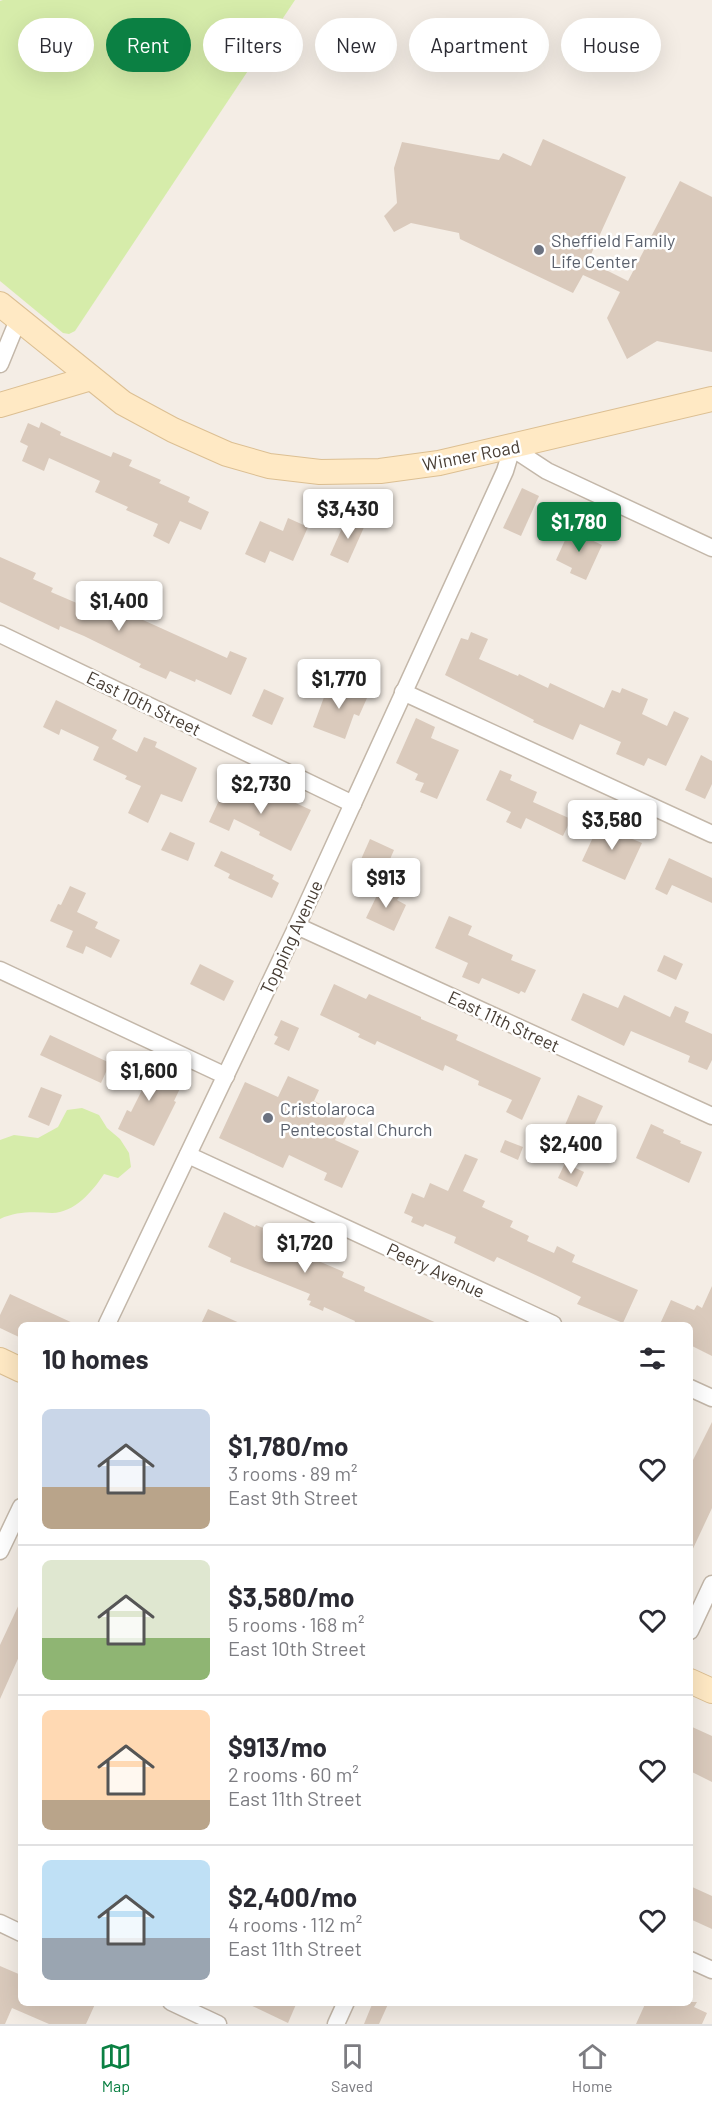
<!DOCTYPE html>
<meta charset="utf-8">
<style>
:root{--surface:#fff;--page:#f2f2f3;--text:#2b2b33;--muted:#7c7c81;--line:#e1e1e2;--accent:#0b8043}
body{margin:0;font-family:Barlow,sans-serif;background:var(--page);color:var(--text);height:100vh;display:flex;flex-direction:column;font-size:22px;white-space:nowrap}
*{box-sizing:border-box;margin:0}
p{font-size:20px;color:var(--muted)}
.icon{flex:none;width:33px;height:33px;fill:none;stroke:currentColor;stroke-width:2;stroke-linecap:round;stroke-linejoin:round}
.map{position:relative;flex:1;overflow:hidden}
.side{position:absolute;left:18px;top:1322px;width:675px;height:684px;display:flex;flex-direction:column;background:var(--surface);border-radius:9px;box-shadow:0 6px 24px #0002}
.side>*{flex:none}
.guide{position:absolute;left:18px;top:18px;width:676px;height:54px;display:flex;gap:12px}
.price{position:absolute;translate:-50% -51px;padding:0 14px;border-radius:6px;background:#fff;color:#222;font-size:20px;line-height:39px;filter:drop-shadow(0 2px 3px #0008)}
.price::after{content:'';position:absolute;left:50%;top:36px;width:18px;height:14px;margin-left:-9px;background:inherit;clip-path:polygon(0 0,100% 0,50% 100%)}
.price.active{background:var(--accent);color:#fff}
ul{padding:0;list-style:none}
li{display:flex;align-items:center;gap:18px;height:150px;padding:0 24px}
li+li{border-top:2px solid var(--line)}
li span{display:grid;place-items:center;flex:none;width:168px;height:120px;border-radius:9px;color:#555}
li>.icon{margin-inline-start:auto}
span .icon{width:72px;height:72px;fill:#fffc;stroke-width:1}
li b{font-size:26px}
h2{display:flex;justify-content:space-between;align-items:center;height:72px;padding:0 24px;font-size:26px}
.chip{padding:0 21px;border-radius:27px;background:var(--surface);box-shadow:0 6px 24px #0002;font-size:21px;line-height:54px}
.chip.active{background:var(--accent);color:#fff}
.dock{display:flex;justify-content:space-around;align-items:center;height:84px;border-top:2px solid var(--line);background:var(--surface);font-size:16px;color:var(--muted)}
.dock a{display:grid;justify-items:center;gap:3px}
.dock .active{color:var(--accent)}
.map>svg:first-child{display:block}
</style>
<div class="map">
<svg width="712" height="2024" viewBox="0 0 712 2024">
<rect width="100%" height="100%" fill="#f4ede5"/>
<g fill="#d6ecaa">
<polygon points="3,0 295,0 75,331 69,334 63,333 0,281 0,1"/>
<path d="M82,1108L99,1115L107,1128L120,1139L129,1153L131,1167L118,1178L104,1174C93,1191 74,1213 52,1213C34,1212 17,1211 0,1219V1140L14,1135L38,1138L58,1127L67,1110Z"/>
</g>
<g fill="#dacabc">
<polygon points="543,139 626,177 588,261 628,281 680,181 712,197 712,352 657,341 627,359 607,318 620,292 583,275 573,293 460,239 459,233 411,223 394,232 384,216 397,203 394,168 402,142 499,160 503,153 531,166"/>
<polygon points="41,422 61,432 60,435 111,457 113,452 132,460 129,466 161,480 159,483 190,497 188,502 209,512 201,530 180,521 169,544 153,536 158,524 126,510 128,507 95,492 100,481 49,458 44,471 22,461 28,446 20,442 28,423 39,428"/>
<polygon points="522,488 539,496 521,536 503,528"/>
<polygon points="347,517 365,525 348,563 330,555"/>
<polygon points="288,518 308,527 293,561 270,551 265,563 245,554 260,521 283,531"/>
<polygon points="572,525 585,531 583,536 602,545 586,580 570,573 572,568 556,560"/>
<polygon points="0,557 36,573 33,579 53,588 51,592 79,604 81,599 122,616 126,608 145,616 143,620 227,658 230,651 247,658 231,695 196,679 195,682 170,671 166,679 139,667 141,664 84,636 60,626 59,630 0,602"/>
<polygon points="471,632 488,639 479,659 518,676 519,674 548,688 550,683 604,708 612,690 620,693 622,688 648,699 642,714 667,726 674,711 689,718 666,766 648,758 644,766 616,754 621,742 580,724 573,740 533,722 534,720 445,675 461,638 468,640"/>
<polygon points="330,681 367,698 359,716 354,714 345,739 313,727"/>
<polygon points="264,689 284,698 272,725 252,716"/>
<polygon points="56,700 117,730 112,739 137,752 144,737 157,742 155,747 197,768 182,802 161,794 148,823 128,813 141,786 125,779 127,776 93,760 99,747 61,729 59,735 43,727"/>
<polygon points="416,718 435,727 431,738 459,750 437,799 420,792 424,783 415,780 418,774 396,763"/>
<polygon points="701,755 712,761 712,784 705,799 685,790"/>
<polygon points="500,770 512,775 510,780 537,792 533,802 571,819 563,836 526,818 521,829 506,822 511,812 486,800"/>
<polygon points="227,783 269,801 271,797 276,799 278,795 311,810 291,851 259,835 260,832 234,819 229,831 209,822"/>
<polygon points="601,820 615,827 613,831 642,843 625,880 582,861"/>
<polygon points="170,832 195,843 188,861 161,850"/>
<polygon points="370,839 394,850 379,884 355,873"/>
<polygon points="221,851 274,875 272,879 279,883 272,898 228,878 230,874 214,866"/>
<polygon points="669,858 712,878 712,903 672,885 667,895 655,889"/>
<polygon points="70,886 86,893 77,912 98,922 95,928 120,940 111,958 86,946 83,954 66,947 73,931 50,921 58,904 61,905"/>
<polygon points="381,887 400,896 397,900 406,905 394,931 366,918"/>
<polygon points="449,916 472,926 468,935 513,955 511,960 536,970 525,993 521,991 519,994 482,978 479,984 462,977 468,963 435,948"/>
<polygon points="664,955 683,964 676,980 657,971"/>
<polygon points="200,964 234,981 224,1001 190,984"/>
<polygon points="334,984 366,999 369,994 421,1017 421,1019 458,1035 456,1040 541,1078 522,1120 506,1112 512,1100 478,1085 479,1081 445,1065 443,1071 377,1041 375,1045 358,1037 360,1034 320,1015"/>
<polygon points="583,993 618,1008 624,995 670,1017 675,1006 689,1012 685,1022 712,1034 712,1060 707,1070 688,1062 690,1056 631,1031 624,1046 571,1020"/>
<polygon points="281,1020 299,1028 289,1051 274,1044 278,1037 274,1035"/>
<polygon points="50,1035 110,1063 101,1083 40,1055"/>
<polygon points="118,1060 153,1076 157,1068 184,1080 174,1101 176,1102 154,1146 118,1129 127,1110 131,1112 143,1088 112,1074"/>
<polygon points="288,1076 319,1090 314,1101 347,1116 335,1140 359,1151 342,1188 324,1180 327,1173 289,1155 283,1168 219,1138 245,1082 278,1097"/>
<polygon points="41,1087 62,1095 49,1126 28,1117"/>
<polygon points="578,1095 603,1106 586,1143 562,1132"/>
<polygon points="651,1124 664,1130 663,1133 681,1141 680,1143 702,1152 689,1183 636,1158"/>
<polygon points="505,1140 523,1147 518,1160 500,1152"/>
<polygon points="465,1154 478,1159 463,1191 485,1201 482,1207 513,1221 510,1227 529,1236 527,1241 554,1253 557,1246 575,1255 572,1262 638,1290 623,1323 577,1304 581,1297 542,1278 497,1257 494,1262 454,1243 456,1237 425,1224 423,1227 411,1222 413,1217 404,1213 412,1193 424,1198 430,1183 448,1191"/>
<polygon points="565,1163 584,1172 577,1187 558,1178"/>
<polygon points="224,1212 255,1227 256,1225 268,1230 267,1232 305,1249 306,1248 319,1254 316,1260 344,1272 342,1277 365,1287 364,1291 439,1324 354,1324 355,1321 324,1307 323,1311 309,1305 311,1301 307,1300 310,1294 230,1262 231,1258 208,1247"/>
<polygon points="712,1286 712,1356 690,1345 690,1324 660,1324 671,1300 694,1310 697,1305 702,1308"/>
<polygon points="10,1294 75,1324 21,1324 21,1338 0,1328 0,1315"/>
<polygon points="208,1309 242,1324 201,1324"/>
<polygon points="712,1422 712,1508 690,1555 690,1466"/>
<polygon points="21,1600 21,1652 0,1699 0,1645"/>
<polygon points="690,1726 712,1736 712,1782 690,1771"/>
<polygon points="690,1886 712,1896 712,1929 690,1919"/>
<polygon points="0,1966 21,1975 21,2002 96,2002 86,2024 49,2024 12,2008 5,2024 0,2024"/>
<polygon points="244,2002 297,2002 288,2023"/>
<polygon points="373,2002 389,2002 379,2024 364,2024"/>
<polygon points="646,2002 697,2002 694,2007 707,2013 702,2024 636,2024"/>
</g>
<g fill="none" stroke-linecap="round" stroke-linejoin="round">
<g stroke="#c3b7a9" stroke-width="19">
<g id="street">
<polyline points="0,364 18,320"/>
<polyline points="0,634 353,804"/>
<polyline points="403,692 712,834"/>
<polyline points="297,926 712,1116"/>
<polyline points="0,970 226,1076"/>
<polyline points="188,1155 553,1324"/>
<polyline points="107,1324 297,926 505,471 512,448 547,471 712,548"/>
<polyline points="690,1388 712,1398"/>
<polyline points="0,1551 21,1507"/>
<polyline points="690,1631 712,1584"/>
<polyline points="0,1923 21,1933"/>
<polyline points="690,1960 712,1970"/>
<polyline points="171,2002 218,2024"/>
<polyline points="336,2024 346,2002"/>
</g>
</g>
<g stroke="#dcbf92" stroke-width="26">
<g id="secondary">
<polyline points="0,304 123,403 173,430 227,454 269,466 320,472 380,471 439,463 712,399"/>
<polyline points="0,405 91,378"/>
<polyline points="0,1360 21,1370"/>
<polyline points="690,1681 712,1691"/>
</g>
</g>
<use href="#street" stroke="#fff" stroke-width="16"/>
<use href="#secondary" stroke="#ffe9c4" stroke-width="24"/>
</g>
<g fill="#6b7280" stroke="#fff" stroke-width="2">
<circle cx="539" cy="250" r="6"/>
<circle cx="268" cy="1118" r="6"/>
</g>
<g text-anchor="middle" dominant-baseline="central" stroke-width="5" stroke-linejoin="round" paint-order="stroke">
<g font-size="18" fill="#5b616d" stroke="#fff" text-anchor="start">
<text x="551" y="240">Sheffield Family<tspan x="551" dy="21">Life Center</tspan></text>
<text x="280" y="1108">Cristolaroca<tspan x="280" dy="21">Pentecostal Church</tspan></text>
</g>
<g font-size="18" fill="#473d34" stroke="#fff">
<text transform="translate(471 455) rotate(-11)">Winner Road</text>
<text transform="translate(144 703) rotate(26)">East 10th Street</text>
<text transform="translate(291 937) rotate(-65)">Topping Avenue</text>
<text transform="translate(504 1021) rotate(25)">East 11th Street</text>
<text transform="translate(436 1270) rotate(25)">Peery Avenue</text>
</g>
</g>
</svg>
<b class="price" style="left:348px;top:540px">$3,430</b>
<b class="price active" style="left:579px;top:553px">$1,780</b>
<b class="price" style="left:119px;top:632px">$1,400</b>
<b class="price" style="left:339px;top:710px">$1,770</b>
<b class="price" style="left:261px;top:815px">$2,730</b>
<b class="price" style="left:612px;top:851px">$3,580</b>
<b class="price" style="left:386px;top:909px">$913</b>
<b class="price" style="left:149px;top:1102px">$1,600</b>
<b class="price" style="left:571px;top:1175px">$2,400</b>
<b class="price" style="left:305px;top:1274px">$1,720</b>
<div class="guide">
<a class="chip">Buy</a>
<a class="chip active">Rent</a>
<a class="chip">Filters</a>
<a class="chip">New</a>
<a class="chip">Apartment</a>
<a class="chip">House</a>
</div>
<section class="side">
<h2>10 homes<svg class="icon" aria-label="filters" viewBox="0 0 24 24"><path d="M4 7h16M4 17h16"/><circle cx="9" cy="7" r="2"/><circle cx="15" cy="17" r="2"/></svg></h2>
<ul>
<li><span style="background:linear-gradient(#c9d6e8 65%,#b9a48a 0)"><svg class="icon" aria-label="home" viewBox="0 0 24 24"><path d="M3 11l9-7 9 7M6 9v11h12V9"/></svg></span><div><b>$1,780/mo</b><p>3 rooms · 89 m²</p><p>East 9th Street</p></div><svg class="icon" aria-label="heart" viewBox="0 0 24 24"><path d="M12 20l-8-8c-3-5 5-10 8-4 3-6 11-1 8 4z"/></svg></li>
<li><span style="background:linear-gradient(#dfe7d0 65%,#8fb573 0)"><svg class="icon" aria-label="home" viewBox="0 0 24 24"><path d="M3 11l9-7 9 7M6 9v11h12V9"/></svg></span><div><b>$3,580/mo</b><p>5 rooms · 168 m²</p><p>East 10th Street</p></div><svg class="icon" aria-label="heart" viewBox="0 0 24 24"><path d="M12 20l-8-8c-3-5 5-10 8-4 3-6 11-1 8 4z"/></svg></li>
<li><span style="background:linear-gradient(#ffd9b3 75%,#b9a48a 0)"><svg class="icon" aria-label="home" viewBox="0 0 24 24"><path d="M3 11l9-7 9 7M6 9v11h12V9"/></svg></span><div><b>$913/mo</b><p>2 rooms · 60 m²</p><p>East 11th Street</p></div><svg class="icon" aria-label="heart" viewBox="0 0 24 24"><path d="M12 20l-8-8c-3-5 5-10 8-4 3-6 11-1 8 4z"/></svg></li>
<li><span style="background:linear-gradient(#bfe0f5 65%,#9aa5b1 0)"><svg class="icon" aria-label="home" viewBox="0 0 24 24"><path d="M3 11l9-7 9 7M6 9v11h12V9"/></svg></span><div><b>$2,400/mo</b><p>4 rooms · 112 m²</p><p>East 11th Street</p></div><svg class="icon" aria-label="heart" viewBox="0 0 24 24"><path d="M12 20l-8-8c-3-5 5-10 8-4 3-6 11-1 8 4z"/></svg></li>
</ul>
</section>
</div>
<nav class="dock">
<a class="active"><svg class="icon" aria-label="map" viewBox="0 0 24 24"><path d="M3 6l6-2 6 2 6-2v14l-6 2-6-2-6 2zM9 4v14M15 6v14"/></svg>Map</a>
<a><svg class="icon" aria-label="saved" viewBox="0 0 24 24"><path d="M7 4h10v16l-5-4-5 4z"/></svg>Saved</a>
<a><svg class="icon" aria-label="home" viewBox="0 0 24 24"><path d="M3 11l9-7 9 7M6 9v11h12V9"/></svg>Home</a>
</nav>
